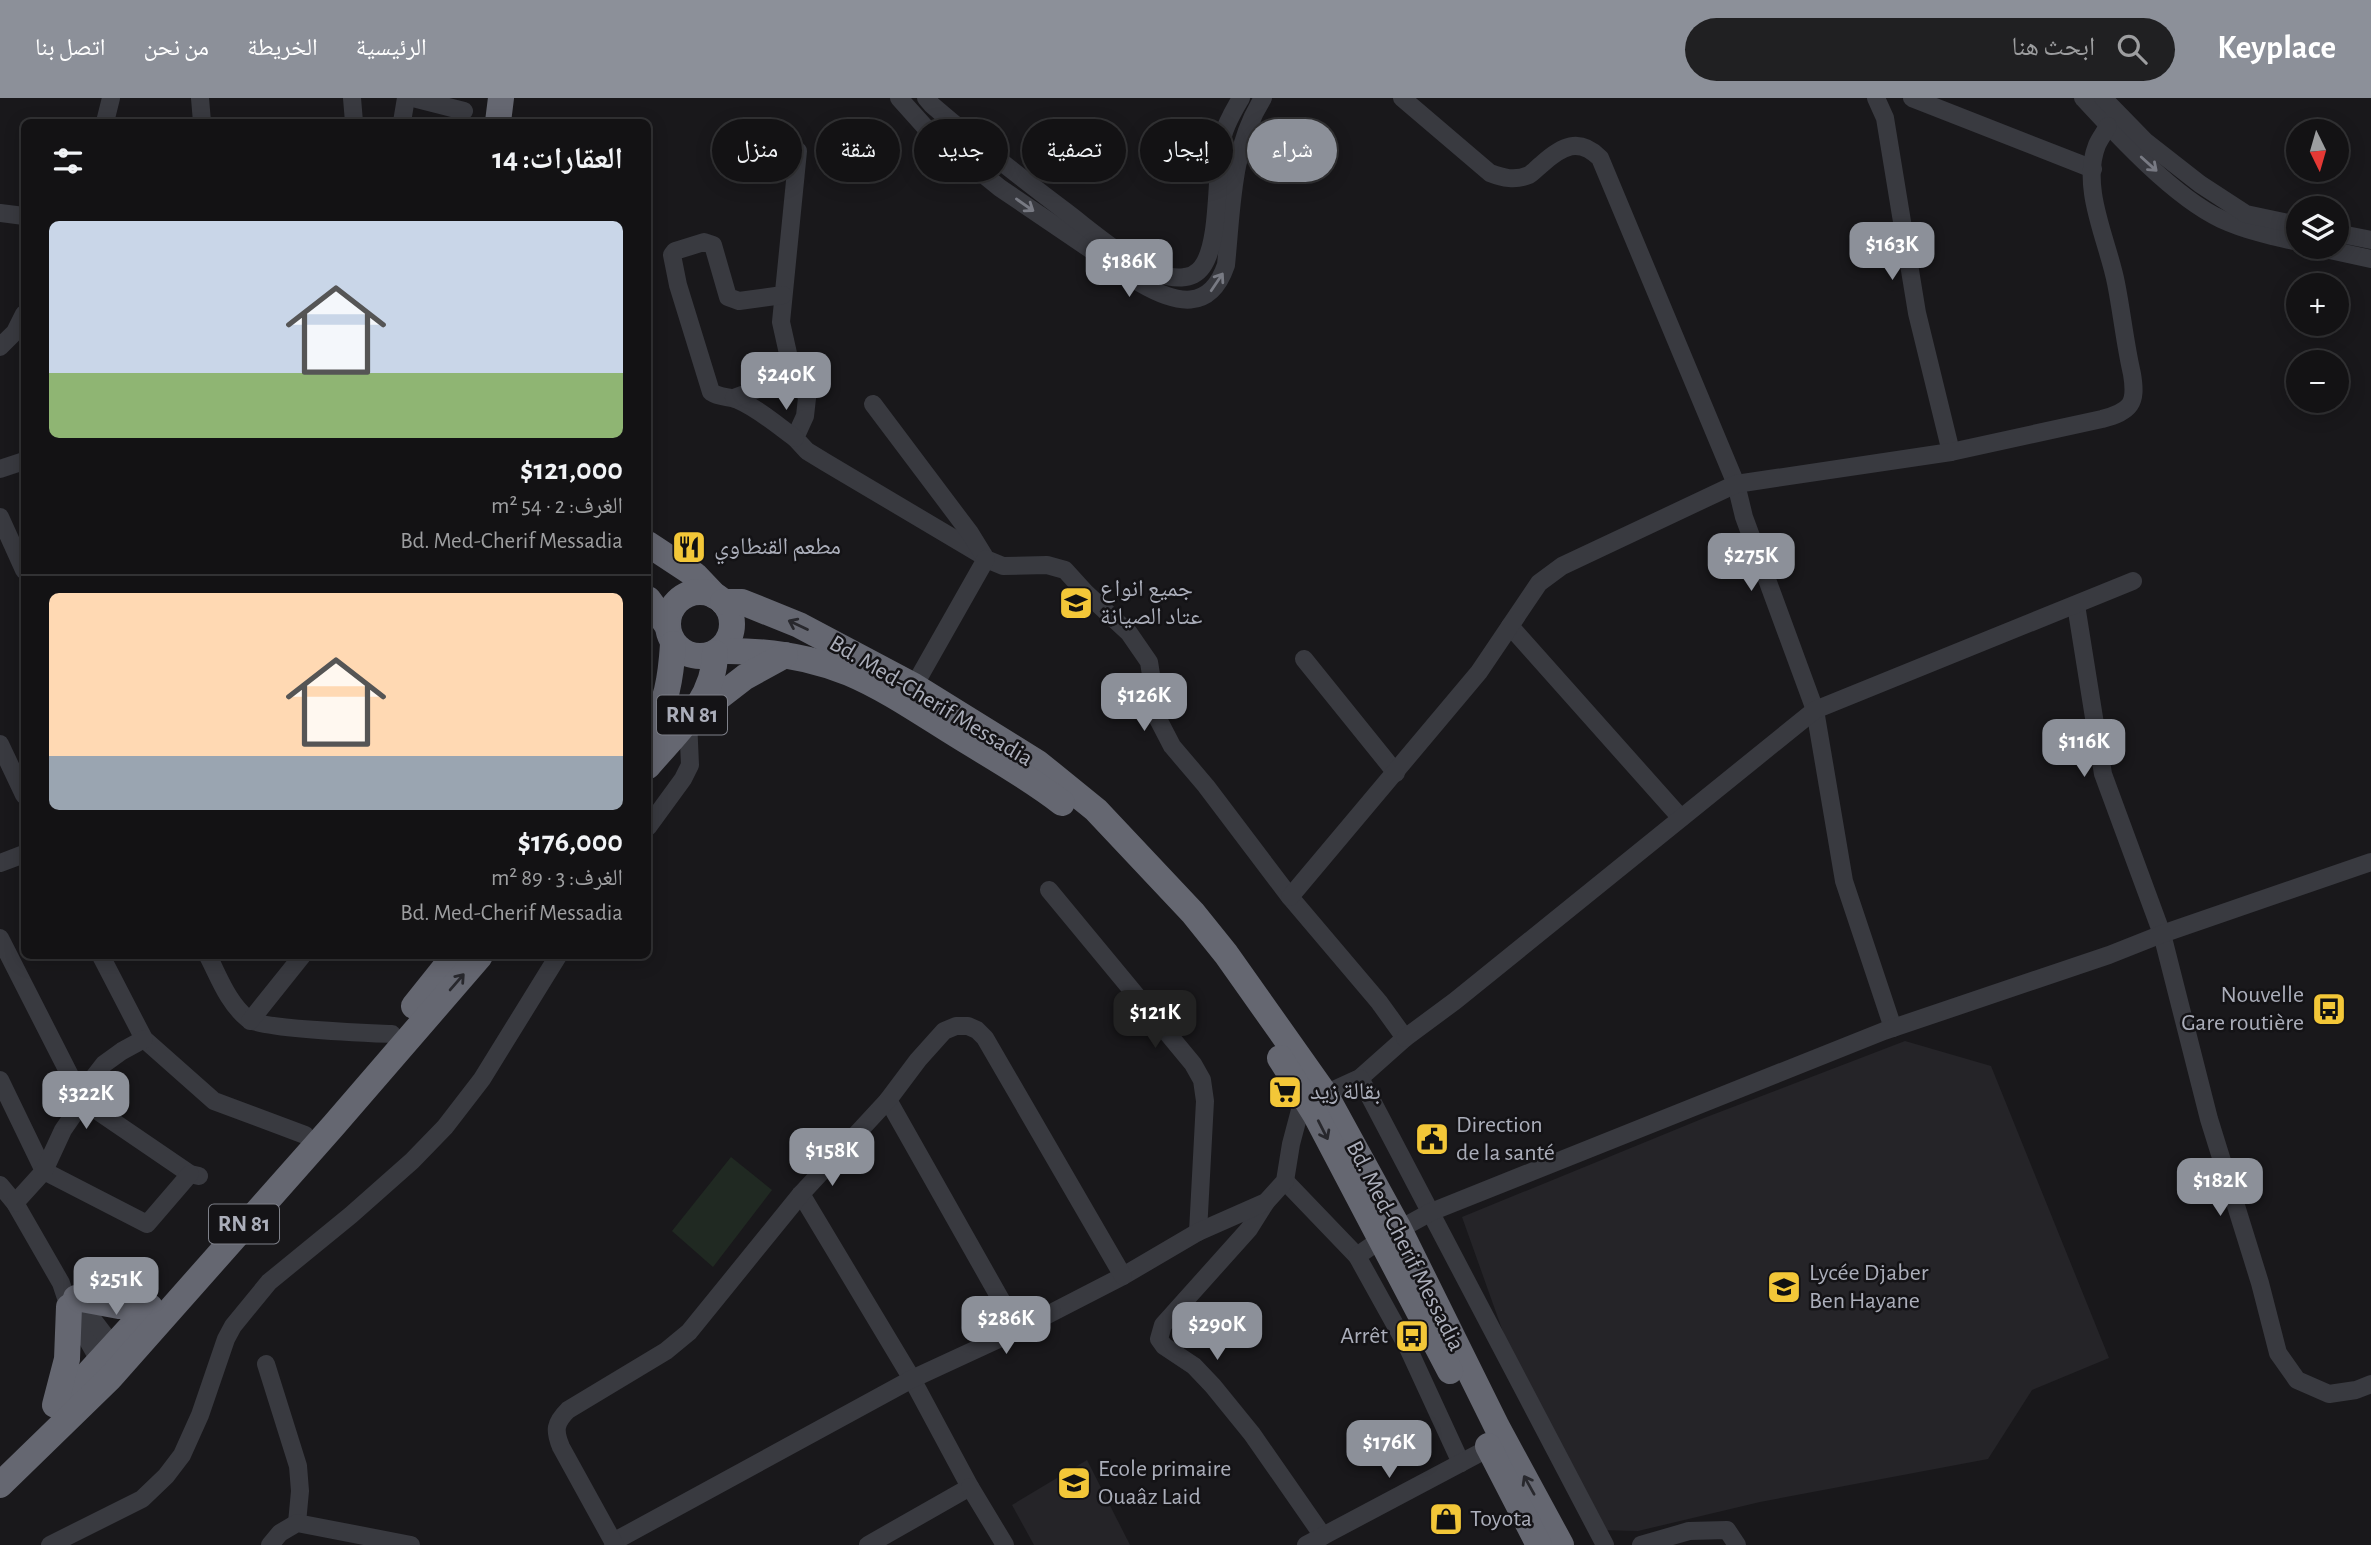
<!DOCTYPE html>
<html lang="ar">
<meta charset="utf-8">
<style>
:root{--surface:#131214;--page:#202022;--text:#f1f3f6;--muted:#9d9ea0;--line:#323234;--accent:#8c9099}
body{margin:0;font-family:"Alegreya Sans","Noto Naskh Arabic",sans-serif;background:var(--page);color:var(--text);direction:rtl;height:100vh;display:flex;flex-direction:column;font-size:26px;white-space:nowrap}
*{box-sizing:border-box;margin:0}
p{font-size:23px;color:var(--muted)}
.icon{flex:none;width:38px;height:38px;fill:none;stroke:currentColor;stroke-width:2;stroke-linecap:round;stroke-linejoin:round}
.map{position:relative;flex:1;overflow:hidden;direction:ltr}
.details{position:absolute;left:21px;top:21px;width:630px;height:840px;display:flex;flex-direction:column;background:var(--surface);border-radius:10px;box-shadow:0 4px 18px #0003,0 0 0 2px var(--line);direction:rtl}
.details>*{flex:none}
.top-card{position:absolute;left:672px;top:21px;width:665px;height:63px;direction:rtl;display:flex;gap:14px}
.needle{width:46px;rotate:175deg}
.controls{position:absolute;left:2286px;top:21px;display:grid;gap:14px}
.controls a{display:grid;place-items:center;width:63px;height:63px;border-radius:50%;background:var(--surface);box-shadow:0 4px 18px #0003,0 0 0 2px var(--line);font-size:35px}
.price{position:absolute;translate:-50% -60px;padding:0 16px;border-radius:14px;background:var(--accent);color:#fff;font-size:23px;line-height:46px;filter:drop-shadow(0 2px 4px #0008)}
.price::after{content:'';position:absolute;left:50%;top:42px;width:21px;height:16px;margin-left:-10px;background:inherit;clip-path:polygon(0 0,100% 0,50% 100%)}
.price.selected{background:#222;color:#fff}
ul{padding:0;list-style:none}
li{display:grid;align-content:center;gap:14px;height:371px;padding:0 28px}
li+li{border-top:2px solid var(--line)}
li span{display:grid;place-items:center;height:217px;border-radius:10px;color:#555}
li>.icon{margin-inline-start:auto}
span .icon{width:126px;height:126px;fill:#fffc;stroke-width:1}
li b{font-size:30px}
h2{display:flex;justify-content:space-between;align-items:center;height:84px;padding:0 28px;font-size:30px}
.tag{padding:0 24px;border-radius:32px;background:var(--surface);box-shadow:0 4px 18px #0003,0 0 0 2px var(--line);font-size:24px;line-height:63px}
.tag.selected{background:var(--accent);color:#fff}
header{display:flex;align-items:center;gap:42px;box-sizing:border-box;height:98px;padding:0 35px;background:var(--accent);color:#fff}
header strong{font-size:33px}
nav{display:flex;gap:38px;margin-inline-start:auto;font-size:24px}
.search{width:490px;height:63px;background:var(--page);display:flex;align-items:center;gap:18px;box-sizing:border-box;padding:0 24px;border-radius:38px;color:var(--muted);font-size:26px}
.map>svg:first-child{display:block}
</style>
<header>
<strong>Keyplace</strong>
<div class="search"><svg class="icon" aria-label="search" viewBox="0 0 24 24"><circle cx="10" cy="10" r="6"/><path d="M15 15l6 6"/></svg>ابحث هنا</div>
<nav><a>الرئيسية</a><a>الخريطة</a><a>من نحن</a><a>اتصل بنا</a></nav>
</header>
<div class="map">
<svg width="2371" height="1447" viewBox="0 0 2371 1447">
<rect width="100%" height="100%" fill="#19181b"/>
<g fill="#252428">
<polygon points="1905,943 1991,968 2109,1260 2032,1292 1988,1361 1760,1404 1638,1433 1600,1432 1527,1301 1462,1119 1704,1020"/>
<polygon points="1087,1362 1130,1447 1034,1447 1012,1407"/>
</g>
<polygon fill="#202922" points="731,1059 772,1092 713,1169 672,1133"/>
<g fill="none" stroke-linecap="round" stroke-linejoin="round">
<g stroke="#393a40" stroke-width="18">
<polyline points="200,0 202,24"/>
<polyline points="352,0 354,24"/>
<polyline points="413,0 464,13"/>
<path d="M899,0L925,29L1000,90L1140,185C1176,206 1210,214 1226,167C1232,109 1231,51 1263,0"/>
<path d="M926,0L932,7C975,44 1020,79 1065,113C1094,135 1124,162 1158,175C1172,181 1192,183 1202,169C1221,144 1215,72 1223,38C1226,25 1234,12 1241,0"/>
<path d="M1402,0L1490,75C1503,80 1515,83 1529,77C1533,75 1538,69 1542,66C1562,48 1579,39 1600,60L1736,386L1744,419L1815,612L1844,783L1893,930"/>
<polyline points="1876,0 1885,20 1917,215 1951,354"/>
<polyline points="1912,0 2093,71"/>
<path d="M2083,0C2118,38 2174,99 2221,121C2245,132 2271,138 2298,144"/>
<polyline points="2103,0 2145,43 2200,86 2246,116 2298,127"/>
<polyline points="105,24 111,0"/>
<polyline points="402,24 406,0"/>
<polyline points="798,53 781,224 793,278 802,287 807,300 805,318 795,340 807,353 825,364 980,456"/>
<polyline points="0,115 24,118"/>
<polyline points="2336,135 2371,142"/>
<polyline points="2316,149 2371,161"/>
<path d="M783,197L739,203L728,199L713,147L704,144L675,153L672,157L678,187L711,294C720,300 729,298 738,302C759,311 777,327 795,340"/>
<polyline points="0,249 15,234 24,216"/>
<polyline points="734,300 793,278"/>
<polyline points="873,306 970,435 986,461 1003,468 1047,467 1065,472 1085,494 1129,535 1149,564 1158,621 1172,648 1206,688 1290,799 1379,904 1405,940 1360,980 1325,996"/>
<polyline points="0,371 24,363"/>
<polyline points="0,419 24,472"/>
<polyline points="2076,507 2103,676 2162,836 2209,1021 2260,1185 2278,1255 2297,1282 2329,1296 2356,1292 2371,1286"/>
<polyline points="1510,528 1681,720"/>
<polyline points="1304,561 1396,675"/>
<polyline points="914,588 986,461"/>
<polyline points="0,646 24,697"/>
<polyline points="648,729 683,681 690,667 688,622"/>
<polyline points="0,765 24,756"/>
<polyline points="1049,792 1193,966 1202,982 1205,1003 1198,1134"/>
<path d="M1290,799L1479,574L1539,485L1562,468L1736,386L1951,354L2102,321C2131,313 2137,306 2132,276C2125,246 2122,215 2116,185C2108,143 2080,90 2097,47C2100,40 2105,34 2108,28"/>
<polyline points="0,840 83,1003 190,1076 199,1078"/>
<polyline points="101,858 144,941 214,1003 305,1037"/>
<path d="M208,858C219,879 228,905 248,921C261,931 368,935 392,936"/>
<polyline points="250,923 302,858"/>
<polyline points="1405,940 1455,903 1815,612 2133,483"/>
<polyline points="1360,980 1605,1447"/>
<polyline points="0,982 44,1073 147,1126 190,1076"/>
<polyline points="888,1002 1018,1232"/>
<polyline points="1285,1083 1357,1158"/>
<polyline points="0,1087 15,1105 61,1185 69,1209 104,1271"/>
<polyline points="801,1096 912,1281 970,1389 868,1447"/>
<polyline points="1266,1104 1249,1131 1163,1227 1159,1241 1164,1248 1194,1268 1213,1288 1252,1336 1323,1438"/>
<polyline points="15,1105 44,1073 63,1032 83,1003 90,984 104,966 122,953 144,941"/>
<polyline points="74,1197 119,1256"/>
<polyline points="266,1266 298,1368 300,1393 297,1425"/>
<polyline points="1461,1365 1408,1250 1357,1158 1380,1142 1431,1114 1884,933 2109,857 2162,836 2371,764"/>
<polyline points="970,1389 1005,1447"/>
<polyline points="613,1444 912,1281 1018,1232 1123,1178 1198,1134 1266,1104 1285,1083 1291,1046 1304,997"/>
<polyline points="50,1447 142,1401 166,1378 182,1357 200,1317 226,1241 233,1228 269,1184 351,1117 412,1063 445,1029 482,981 558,858"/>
<polyline points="270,1447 280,1435 297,1425 411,1447"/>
<path d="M615,1447L561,1349C554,1332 555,1325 568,1312L666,1253L689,1234L801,1096L888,1002L918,962L944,933L956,928H968L977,932L985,940L1123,1178"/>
<polyline points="1306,1447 1489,1350"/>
<polyline points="1641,1447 1689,1433 1727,1432 1737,1447"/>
</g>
<g stroke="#656771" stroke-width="26">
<polyline points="498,24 501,0"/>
<polyline points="648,446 695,477 715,498"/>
<circle cx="700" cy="526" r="32"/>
<polyline points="648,501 667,527"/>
<polyline points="723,504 742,504 799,527 914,588 1038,665 1096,712 1193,815 1226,856 1325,996 1399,1131 1497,1329 1561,1447"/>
<path d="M719,553C763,552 808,558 849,575C887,591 924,617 960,639C994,660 1030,680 1062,705"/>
<polyline points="701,613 745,579 785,557"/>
<path d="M648,636C667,608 671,578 673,546"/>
<path d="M648,668C676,635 715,602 715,555"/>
<polyline points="414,908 454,858"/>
<polyline points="1280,960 1315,1016 1450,1273"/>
<polyline points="76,1200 119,1208 150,1209"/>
<polyline points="63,1303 141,1218"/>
<polyline points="55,1307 67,1261 69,1209"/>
<polyline points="1488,1348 1539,1447"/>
<polyline points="0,1387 110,1280 334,1027 480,858"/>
</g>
</g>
<defs><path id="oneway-shaft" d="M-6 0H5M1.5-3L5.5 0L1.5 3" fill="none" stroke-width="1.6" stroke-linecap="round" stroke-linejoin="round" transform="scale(1.75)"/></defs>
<g stroke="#787a83">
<use href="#oneway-shaft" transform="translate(2149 66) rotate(42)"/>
<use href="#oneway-shaft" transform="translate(1025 107) rotate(35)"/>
<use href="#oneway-shaft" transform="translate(1217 184) rotate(-56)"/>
</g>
<g stroke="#28282d">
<use href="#oneway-shaft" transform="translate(798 527) rotate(-155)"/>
<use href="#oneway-shaft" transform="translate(457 884) rotate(-49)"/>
<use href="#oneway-shaft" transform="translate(1323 1032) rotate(63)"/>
<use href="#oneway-shaft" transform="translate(1529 1387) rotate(-119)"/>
</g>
<defs>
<g id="restaurant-square" transform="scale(1.75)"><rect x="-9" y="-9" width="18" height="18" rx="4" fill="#f3c738" stroke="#141316"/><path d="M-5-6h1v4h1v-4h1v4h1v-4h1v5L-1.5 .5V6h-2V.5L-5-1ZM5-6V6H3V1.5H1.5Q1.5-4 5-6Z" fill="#111"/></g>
<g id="school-square" transform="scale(1.75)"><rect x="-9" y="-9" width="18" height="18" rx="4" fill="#f3c738" stroke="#141316"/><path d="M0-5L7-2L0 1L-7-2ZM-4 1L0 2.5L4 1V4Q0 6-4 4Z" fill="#111"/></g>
<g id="bus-square" transform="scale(1.75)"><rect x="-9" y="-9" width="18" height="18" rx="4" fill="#f3c738" stroke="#141316"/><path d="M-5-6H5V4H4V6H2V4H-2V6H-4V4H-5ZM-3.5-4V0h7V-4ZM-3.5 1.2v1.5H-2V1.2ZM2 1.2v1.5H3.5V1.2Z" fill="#111"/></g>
<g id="supermarket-square" transform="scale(1.75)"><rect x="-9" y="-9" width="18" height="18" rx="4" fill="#f3c738" stroke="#141316"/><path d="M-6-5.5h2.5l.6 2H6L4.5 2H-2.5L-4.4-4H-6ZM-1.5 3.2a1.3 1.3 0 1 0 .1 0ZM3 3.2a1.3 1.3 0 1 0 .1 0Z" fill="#111"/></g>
<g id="civic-square" transform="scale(1.75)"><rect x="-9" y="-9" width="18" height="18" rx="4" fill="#f3c738" stroke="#141316"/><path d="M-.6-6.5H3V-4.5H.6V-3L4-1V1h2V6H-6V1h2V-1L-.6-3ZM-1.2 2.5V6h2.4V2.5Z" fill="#111"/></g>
<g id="shop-square" transform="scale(1.75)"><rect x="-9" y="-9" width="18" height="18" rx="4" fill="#f3c738" stroke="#141316"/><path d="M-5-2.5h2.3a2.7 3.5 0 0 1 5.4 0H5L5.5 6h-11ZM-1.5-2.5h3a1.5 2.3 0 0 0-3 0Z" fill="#111"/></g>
</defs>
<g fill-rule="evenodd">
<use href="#restaurant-square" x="689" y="449"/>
<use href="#school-square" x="1076" y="505"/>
<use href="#bus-square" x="2329" y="911"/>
<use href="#supermarket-square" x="1285" y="994"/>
<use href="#civic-square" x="1432" y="1041"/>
<use href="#school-square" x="1784" y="1189"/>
<use href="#bus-square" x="1412" y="1238"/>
<use href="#school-square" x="1074" y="1385"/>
<use href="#shop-square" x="1446" y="1421"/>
</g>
<g text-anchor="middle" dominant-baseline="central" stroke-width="5" stroke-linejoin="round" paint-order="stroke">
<g fill="#141316" stroke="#7e8089" stroke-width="2">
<rect x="657" y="597.5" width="70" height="39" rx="5"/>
<rect x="209" y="1106.5" width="70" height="39" rx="5"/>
</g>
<g font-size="23" font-weight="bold" fill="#abaeba">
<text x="692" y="617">RN 81</text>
<text x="244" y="1126">RN 81</text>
</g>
<g font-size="24" fill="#abaeba" stroke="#141316" text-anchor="start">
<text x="714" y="449">مطعم القنطاوي</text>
<text x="1100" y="491">جميع انواع<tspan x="1100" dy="28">عتاد الصيانة</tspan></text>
<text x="2304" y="897" text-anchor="end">Nouvelle<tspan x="2304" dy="28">Gare routière</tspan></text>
<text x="1310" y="994">بقالة زيد</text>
<text x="1456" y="1027">Direction<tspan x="1456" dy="28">de la santé</tspan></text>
<text x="1809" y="1175">Lycée Djaber<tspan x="1809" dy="28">Ben Hayane</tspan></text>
<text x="1388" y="1238" text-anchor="end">Arrêt</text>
<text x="1098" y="1371">Ecole primaire<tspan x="1098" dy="28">Ouaâz Laid</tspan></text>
<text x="1470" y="1421">Toyota</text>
</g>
<g font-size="24" fill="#abaeba" stroke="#141316">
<text transform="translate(931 603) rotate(31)">Bd. Med-Cherif Messadia</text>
<text transform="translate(1405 1148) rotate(63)">Bd. Med-Cherif Messadia</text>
</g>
</g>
</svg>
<div class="controls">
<a><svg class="needle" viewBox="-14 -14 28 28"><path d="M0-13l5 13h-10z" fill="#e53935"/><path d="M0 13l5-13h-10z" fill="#9d9ea0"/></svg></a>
<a><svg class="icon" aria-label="layers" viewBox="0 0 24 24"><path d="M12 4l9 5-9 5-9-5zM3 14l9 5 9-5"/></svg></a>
<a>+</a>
<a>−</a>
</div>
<b class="price" style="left:1892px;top:184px">$163K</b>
<b class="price" style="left:1129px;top:201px">$186K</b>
<b class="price" style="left:786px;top:314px">$240K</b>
<b class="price" style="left:1751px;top:495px">$275K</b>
<b class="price" style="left:1144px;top:635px">$126K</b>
<b class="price" style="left:2084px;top:681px">$116K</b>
<b class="price selected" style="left:1155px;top:952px">$121K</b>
<b class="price" style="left:86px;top:1033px">$322K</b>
<b class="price" style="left:832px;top:1090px">$158K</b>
<b class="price" style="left:2220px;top:1120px">$182K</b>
<b class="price" style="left:116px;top:1219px">$251K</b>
<b class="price" style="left:1006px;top:1258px">$286K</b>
<b class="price" style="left:1217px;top:1264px">$290K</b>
<b class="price" style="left:1389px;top:1382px">$176K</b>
<div class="top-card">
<a class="tag selected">شراء</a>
<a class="tag">إيجار</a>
<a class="tag">تصفية</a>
<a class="tag">جديد</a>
<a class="tag">شقة</a>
<a class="tag">منزل</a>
</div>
<section class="details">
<h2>العقارات: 14<svg class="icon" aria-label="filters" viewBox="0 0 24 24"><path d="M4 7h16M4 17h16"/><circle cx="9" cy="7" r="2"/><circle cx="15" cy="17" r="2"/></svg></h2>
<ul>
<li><span style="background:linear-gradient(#c9d6e8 70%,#8fb573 0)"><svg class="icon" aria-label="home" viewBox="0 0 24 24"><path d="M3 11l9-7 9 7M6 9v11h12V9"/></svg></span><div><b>$121,000</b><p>الغرف: 2 · 54 m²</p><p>Bd. Med-Cherif Messadia</p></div></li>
<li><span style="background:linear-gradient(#ffd9b3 75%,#9aa5b1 0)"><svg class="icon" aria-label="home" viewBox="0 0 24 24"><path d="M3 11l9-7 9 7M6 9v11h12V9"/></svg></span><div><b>$176,000</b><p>الغرف: 3 · 89 m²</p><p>Bd. Med-Cherif Messadia</p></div></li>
</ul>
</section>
</div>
